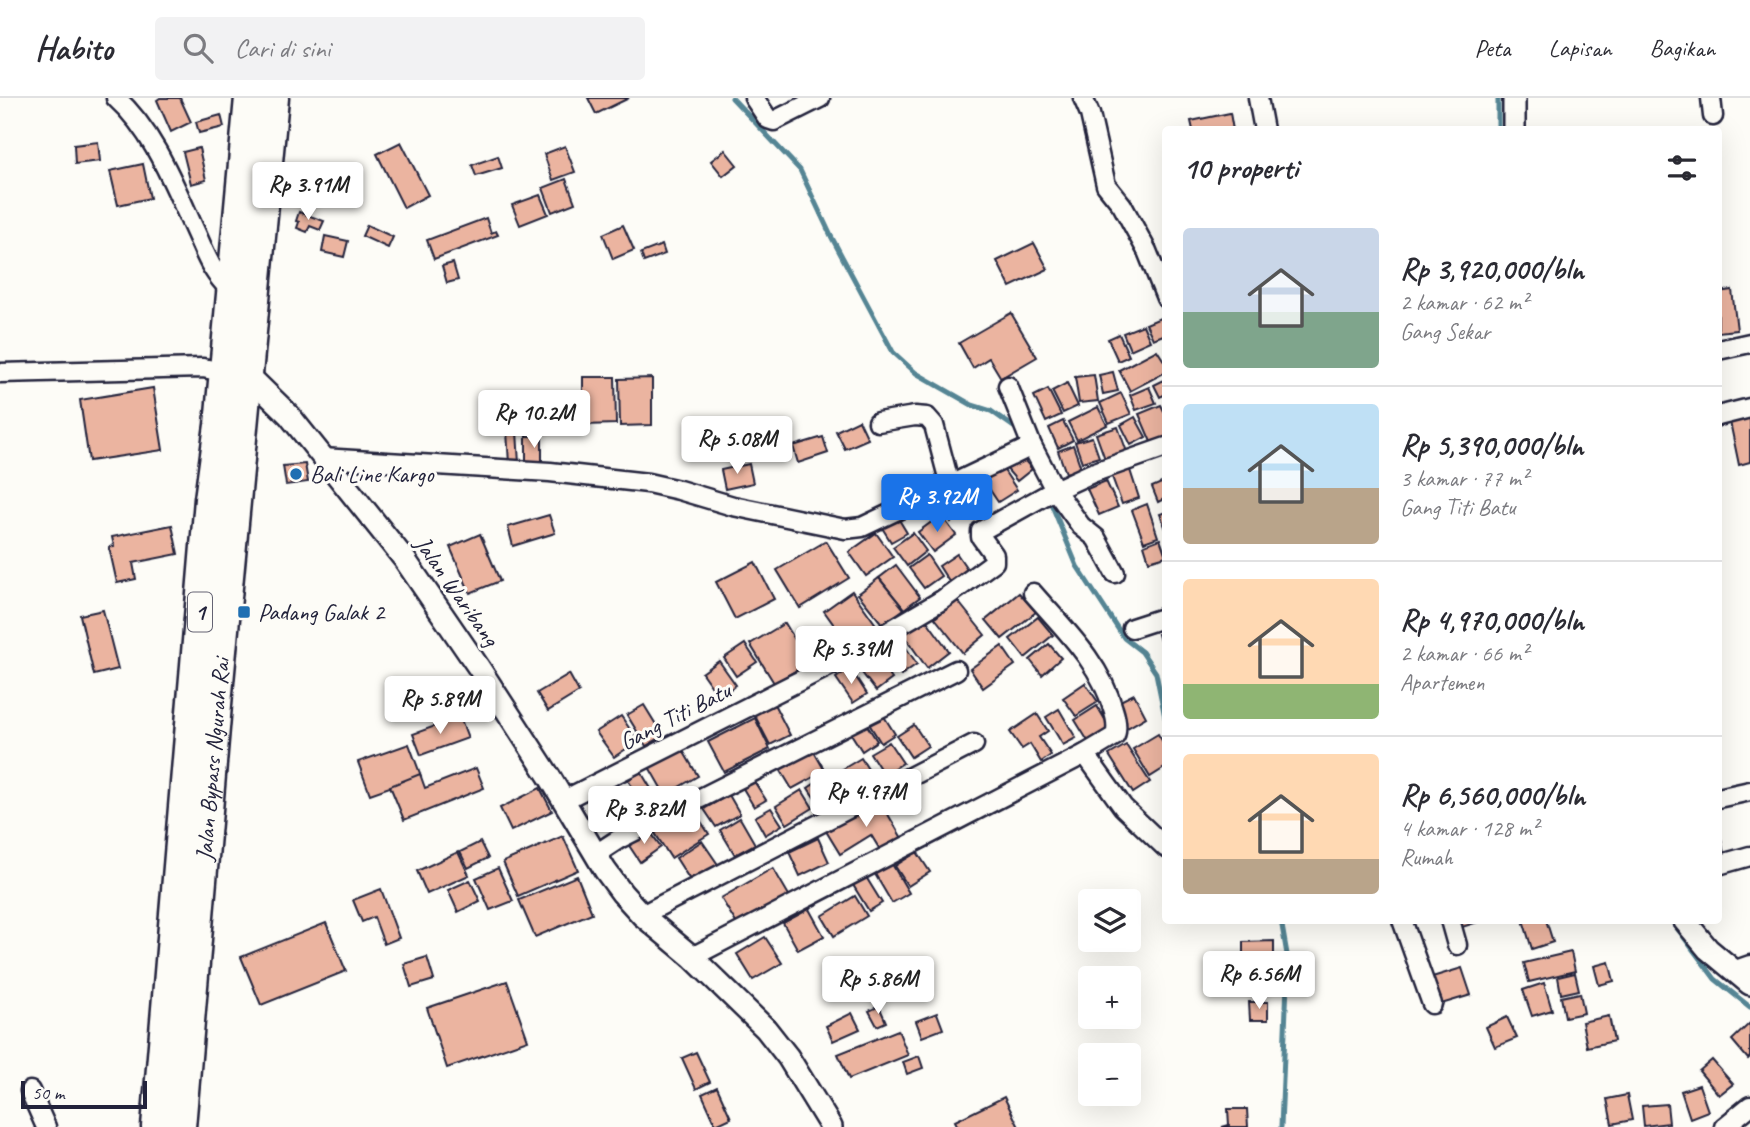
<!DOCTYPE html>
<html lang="id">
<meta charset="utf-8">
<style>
:root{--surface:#fff;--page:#f2f2f3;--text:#2b2b33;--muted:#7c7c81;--line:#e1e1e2;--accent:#1a73e8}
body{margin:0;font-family:Caveat,sans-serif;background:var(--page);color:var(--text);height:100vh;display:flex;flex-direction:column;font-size:26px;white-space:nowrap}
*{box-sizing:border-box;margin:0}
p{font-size:23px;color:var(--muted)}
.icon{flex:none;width:38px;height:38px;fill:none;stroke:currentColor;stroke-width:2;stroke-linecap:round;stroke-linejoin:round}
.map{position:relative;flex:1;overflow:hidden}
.side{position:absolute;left:1162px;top:28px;width:560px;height:798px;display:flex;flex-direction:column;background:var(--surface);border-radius:7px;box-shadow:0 7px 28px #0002}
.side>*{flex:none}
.buttons{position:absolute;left:1078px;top:791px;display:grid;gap:14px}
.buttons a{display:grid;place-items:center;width:63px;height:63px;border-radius:7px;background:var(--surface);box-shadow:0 7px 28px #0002;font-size:35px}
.scale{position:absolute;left:21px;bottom:18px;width:126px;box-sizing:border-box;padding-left:7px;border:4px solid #22223b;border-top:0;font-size:19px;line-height:24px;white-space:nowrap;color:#22223b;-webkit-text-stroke:5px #fdfcf7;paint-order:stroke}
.price{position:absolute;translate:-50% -60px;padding:0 16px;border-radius:7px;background:#fff;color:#222;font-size:23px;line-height:46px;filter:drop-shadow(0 2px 4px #0008)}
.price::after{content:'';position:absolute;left:50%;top:42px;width:21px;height:16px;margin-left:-10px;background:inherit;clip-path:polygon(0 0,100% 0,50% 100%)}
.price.active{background:var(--accent);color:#fff}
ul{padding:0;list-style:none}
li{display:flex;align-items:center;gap:21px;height:175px;padding:0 21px}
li+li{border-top:2px solid var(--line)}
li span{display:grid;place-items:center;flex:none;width:196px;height:140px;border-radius:7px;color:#555}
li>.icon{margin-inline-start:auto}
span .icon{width:84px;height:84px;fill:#fffc;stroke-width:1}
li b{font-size:30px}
h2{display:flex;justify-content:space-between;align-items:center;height:84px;padding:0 21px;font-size:30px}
header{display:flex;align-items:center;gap:42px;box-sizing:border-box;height:98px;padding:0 35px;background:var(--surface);border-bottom:2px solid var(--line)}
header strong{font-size:33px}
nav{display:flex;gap:38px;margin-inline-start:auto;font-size:24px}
.search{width:490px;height:63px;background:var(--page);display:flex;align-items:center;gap:18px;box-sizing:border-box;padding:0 24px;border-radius:7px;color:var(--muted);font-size:26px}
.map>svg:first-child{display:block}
</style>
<header>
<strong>Habito</strong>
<div class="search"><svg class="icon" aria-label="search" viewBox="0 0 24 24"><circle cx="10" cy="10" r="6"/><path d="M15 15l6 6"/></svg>Cari di sini</div>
<nav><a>Peta</a><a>Lapisan</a><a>Bagikan</a></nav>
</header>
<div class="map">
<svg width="1750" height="1029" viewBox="0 0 1750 1029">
<rect width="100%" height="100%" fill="#fdfcf7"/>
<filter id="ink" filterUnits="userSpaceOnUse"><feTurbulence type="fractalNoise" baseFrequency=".0143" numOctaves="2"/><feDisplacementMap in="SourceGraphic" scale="14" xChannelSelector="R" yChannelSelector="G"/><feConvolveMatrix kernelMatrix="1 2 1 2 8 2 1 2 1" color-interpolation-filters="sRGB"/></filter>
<g filter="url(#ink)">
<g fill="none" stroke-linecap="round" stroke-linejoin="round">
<g stroke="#548594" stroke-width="5">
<polyline points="732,0 800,72 831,138 893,254 916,275 972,307 991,313 1018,332"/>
<polyline points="1498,0 1498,32"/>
<polyline points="1048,398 1077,468 1124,540 1142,554 1156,575 1166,624"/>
<polyline points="1671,822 1715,881 1750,909"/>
<polyline points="1281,1029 1288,862 1281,822"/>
</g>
</g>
<g fill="#ebb4a0" stroke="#22223b" stroke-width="2">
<polygon points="160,0 180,0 191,24 171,34 157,2"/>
<polygon points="588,0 629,0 596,16"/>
<polygon points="1230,15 1233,32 1193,32 1191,23"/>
<polygon points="221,17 224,29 199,35 196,24"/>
<polygon points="98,44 100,63 75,66 74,47"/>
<polygon points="401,44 428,97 404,110 377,56"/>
<polygon points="565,48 575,74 553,82 544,56"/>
<polygon points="199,50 206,82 191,86 183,54"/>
<polygon points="725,52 737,67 723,78 711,63"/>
<polygon points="498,58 502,70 476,78 472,67"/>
<polygon points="143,66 150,100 118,107 110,73"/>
<polygon points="566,81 575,105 552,114 543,90"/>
<polygon points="540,97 548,116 520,127 512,107"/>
<polygon points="299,114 324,123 320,132 310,128 307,134 297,130 299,124 296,123"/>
<polygon points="486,120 491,135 496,133 498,137 434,161 427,142"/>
<polygon points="367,127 393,139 388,150 362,138"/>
<polygon points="623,127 634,152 613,161 603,136"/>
<polygon points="325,138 348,143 344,159 322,154"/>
<polygon points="1034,145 1048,171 1010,189 997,163"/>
<polygon points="662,147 665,156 644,164 641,155"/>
<polygon points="453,165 458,182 447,185 442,168"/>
<polygon points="1732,192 1737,232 1718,234 1718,194"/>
<polygon points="1011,215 1037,259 1001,280 989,260 973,270 959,245"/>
<polygon points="1165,218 1166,236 1153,241 1146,226"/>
<polygon points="1143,227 1150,243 1130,252 1123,235"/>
<polygon points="1119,236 1129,258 1118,263 1108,241"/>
<polygon points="1157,252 1166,266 1166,274 1130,293 1119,272"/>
<polygon points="1113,274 1118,293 1103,296 1099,277"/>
<polygon points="1094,277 1098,303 1079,305 1075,279"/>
<polygon points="583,279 615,279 616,326 584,327 584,320 552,321 552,308 583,307"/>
<polygon points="652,280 652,327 620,328 619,281"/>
<polygon points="1166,281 1166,296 1160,299 1154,287"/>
<polygon points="1067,285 1078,308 1063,315 1052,293"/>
<polygon points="1149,289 1156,305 1136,312 1130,297"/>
<polygon points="153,290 163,352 89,363 80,302"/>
<polygon points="1048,291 1061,317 1046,324 1034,298"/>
<polygon points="1121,295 1131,316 1109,325 1100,305"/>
<polygon points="1161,307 1166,317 1166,339 1151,344 1139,316"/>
<polygon points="1098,309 1107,327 1077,342 1068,324"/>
<polygon points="1750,315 1750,364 1739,367 1729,319"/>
<polygon points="1135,319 1146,339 1131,347 1121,327"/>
<polygon points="859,322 868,341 845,351 836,333"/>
<polygon points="1063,323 1073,342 1058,350 1049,330"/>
<polygon points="1118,329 1127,354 1105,361 1096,336"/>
<polygon points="507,333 517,333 519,366 509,366"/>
<rect x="526" y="338" width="16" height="28"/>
<polygon points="823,339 828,355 798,365 793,348"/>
<polygon points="1092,339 1099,359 1082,364 1075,344"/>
<polygon points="1073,347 1081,370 1066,375 1058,353"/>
<polygon points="1020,357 1032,371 1017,383 1005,369"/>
<polygon points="305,366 308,384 286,387 283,368"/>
<polygon points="749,366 753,385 725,391 721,372"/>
<polygon points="1129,369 1139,400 1122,406 1111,376"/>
<polygon points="1003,371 1017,392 998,404 984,383"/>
<polygon points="977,383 989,400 968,414 957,397"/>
<polygon points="1106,383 1118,409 1099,417 1087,391"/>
<polygon points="1166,383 1166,400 1158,404 1152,389"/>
<polygon points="953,393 966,415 951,424 938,401"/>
<polygon points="1147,406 1158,439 1144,444 1132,412"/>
<polygon points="1166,414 1166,431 1160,416"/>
<polygon points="895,415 907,435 891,444 879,425"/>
<polygon points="549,417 555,435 513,448 508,429"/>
<polygon points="941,417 956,437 933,454 918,434"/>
<polygon points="172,427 178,456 133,465 136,481 117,485 109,449 114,448 112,439"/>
<polygon points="876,435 893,459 866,478 849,454"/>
<polygon points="913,435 926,453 907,468 893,449"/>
<polygon points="480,436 500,483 470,495 450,449"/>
<polygon points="1160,441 1166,458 1149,463 1144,447"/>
<polygon points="826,443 849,480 800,510 777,472"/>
<polygon points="957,456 972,478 953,490 939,468"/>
<polygon points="927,457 941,478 924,490 909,470"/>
<polygon points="755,464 774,501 735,521 716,484"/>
<polygon points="896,467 920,499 904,511 879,480"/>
<polygon points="879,480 904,511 883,527 858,496"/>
<polygon points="852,493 877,528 849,548 824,513"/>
<polygon points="1019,495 1036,514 1002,541 986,522"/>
<polygon points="957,502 985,537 963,555 935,520"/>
<polygon points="103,512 118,571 94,577 80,517"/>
<polygon points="1038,519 1053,537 1025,560 1010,541"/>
<polygon points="925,520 949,553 927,570 903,536"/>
<polygon points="785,525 809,565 774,585 750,546"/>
<polygon points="1166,534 1166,561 1165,561 1158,536"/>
<polygon points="900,541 917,566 901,577 883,552"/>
<polygon points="745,546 757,564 736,578 724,560"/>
<polygon points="1049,546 1061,560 1042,577 1030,562"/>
<polygon points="1002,548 1015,567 983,590 970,571"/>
<polygon points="873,555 892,581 876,593 856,567"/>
<polygon points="719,563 736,587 719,599 702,575"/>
<polygon points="850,570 867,596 853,605 836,580"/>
<polygon points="569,576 579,594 548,613 537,595"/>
<polygon points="1085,585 1098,604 1076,618 1063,600"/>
<polygon points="1134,596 1146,619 1127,630 1114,606"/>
<polygon points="774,606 790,637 770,647 754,616"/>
<polygon points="644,607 663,638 646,648 627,617"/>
<polygon points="1097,608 1113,635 1091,648 1075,622"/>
<polygon points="1059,611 1076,640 1063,647 1046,619"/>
<polygon points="880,612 895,636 881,645 866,621"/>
<polygon points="1037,616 1048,633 1039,639 1051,657 1041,664 1030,646 1022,651 1010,634"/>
<polygon points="621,618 638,643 614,659 596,634"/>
<polygon points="460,619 468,640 421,657 413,636"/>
<polygon points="755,620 770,651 724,674 708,644"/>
<polygon points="863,621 877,643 862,653 848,631"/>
<polygon points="914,627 928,648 911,659 897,638"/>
<polygon points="1158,636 1166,649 1166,669 1150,679 1133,651"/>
<polygon points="889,644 903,665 884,677 870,655"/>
<polygon points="409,646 421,678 370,696 358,664"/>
<polygon points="1126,647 1150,684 1133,695 1109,657"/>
<polygon points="682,651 698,678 665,697 649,669"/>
<polygon points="813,652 825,673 792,691 780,671"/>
<polygon points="861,660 876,684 852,698 838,674"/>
<polygon points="476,670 484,690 404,722 390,688 420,676 425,690"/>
<polygon points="641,674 659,704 646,712 628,682"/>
<polygon points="752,680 766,702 754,709 741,687"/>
<polygon points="823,680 835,698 820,708 808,690"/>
<polygon points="540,690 552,713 511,733 500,710"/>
<polygon points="802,692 813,710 787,726 776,708"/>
<polygon points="729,697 740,716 716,729 704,711"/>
<polygon points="879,701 903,742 882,755 871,737 840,756 826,733"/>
<polygon points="691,708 709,736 671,760 653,732"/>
<polygon points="771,710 782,727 765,737 755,719"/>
<polygon points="740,720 755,746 735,757 720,732"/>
<polygon points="1718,725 1725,761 1718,762"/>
<polygon points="649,732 661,749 640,764 628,746"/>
<polygon points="563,738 578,772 518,798 503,764"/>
<polygon points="818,740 829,764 800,778 789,754"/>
<polygon points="702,743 719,768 692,785 676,760"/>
<polygon points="480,744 488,760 468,770 460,754"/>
<polygon points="458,754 469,777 427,796 417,773"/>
<polygon points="917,754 930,774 908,788 895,768"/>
<polygon points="892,766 909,795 892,805 875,776"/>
<polygon points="498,770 513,803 490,812 476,780"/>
<polygon points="773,770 790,799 738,828 721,800"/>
<polygon points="577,778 592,815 535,839 519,802"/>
<polygon points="866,779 882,805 869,813 853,787"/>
<polygon points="470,782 480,803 458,814 448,792"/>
<polygon points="381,791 399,840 384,846 374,819 362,824 353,802"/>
<polygon points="855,798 867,818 834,838 822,818"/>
<polygon points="809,811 824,838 798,852 783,825"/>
<polygon points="1457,822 1484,822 1459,830"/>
<polygon points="1523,822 1546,822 1553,844 1532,851"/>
<polygon points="326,825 346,873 261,907 241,859"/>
<polygon points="765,839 782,865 753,882 737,856"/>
<polygon points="1274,843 1274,863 1243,863 1243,844"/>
<polygon points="1571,854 1575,873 1529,884 1524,865"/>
<polygon points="427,859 434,882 411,889 404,866"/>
<polygon points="1609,864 1614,883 1599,887 1594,868"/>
<polygon points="1280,865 1281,891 1247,891 1247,866"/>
<polygon points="1462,870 1471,897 1438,907 1429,880"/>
<polygon points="1575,875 1579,892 1561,896 1558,879"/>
<polygon points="507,883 528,942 447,970 427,910"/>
<polygon points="1544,885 1552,912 1532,918 1523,892"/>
<polygon points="1580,895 1584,915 1565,919 1561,899"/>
<polygon points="1249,904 1268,904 1268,922 1250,922"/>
<polygon points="879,908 886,924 877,928 869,913"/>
<polygon points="852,915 860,931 833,943 826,928"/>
<polygon points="937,915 943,931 922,939 916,923"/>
<polygon points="1609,918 1614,943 1587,949 1582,924"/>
<polygon points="1507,919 1517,940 1495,949 1486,929"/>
<polygon points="1750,925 1750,959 1748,961 1732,942"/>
<polygon points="898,932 908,957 849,981 838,956"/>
<polygon points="696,954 710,984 696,991 682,960"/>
<polygon points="919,958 923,970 907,976 903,964"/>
<polygon points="1712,962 1733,986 1719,997 1699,973"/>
<polygon points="1699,987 1708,1013 1690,1020 1681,993"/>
<polygon points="717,989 731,1020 716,1027 702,996"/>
<polygon points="1627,997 1632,1022 1612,1026 1607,1001"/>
<polygon points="1004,999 1019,1029 958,1029 955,1023"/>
<polygon points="1667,1006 1669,1025 1644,1028 1642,1008"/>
<polygon points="1228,1011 1247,1011 1248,1029 1222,1029 1229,1027"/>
</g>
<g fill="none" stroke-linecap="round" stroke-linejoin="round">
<g stroke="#22223b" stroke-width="23">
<g id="minor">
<path d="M116,0C154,34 174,87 195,133C207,159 210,172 231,193H235"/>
<polyline points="754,0 768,21 774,23 820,0"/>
<polyline points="1083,0 1090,16 1106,87 1122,107 1147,153 1166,200"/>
<polyline points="1258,0 1264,32"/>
<polyline points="1711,0 1713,18"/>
<polyline points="1718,252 1750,245"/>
<polyline points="0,275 203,270 223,274"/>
<polyline points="1008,288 1032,348 1055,392 1081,428 1096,440 1115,475"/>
<polyline points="1718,318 1750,310"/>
<polyline points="878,324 915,318 927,319 934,327 950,387"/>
<polyline points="322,360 550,374 648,385 679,392 733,408 845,431 862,429 1032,348"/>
<polyline points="1132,530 1166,519"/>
<polyline points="1085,656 1123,709 1166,750"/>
<polyline points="1718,700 1750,693"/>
<polyline points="564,702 835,565 942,502 994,464 994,457 981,439 981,433 1055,392 1092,375 1166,349"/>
<polyline points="596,756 619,741 956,572"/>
<polyline points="1718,767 1750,758"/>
<polyline points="642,817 974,646"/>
<polyline points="1402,822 1432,906"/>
<polyline points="1450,822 1457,847"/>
<path d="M692,859L1085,656L1115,638C1118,629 1116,620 1113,611C1100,564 1064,531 1033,495"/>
<polyline points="1733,873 1750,867"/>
<polyline points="30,993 46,1029"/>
<polyline points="1724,1029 1750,1008"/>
</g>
</g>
<g stroke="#22223b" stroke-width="26">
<g id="tertiary">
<polyline points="1514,0 1514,32"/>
<polyline points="237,275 247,276 289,317 405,462 479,570 549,678 605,772 622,795 642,817 692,859 766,931 788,959 831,1029"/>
<polyline points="1684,822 1708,851 1750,886"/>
</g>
</g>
<g stroke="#22223b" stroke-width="33">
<g id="trunk">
<polyline points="156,1029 209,401 219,327 249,0"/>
<path id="s1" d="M181,1029L218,595L274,0"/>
</g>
</g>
<use href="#minor" stroke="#fdfcf7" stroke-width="18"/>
<use href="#tertiary" stroke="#fdfcf7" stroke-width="21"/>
<use href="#trunk" stroke="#fdfcf7" stroke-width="28"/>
</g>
</g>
<g fill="#1f6fb2" stroke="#fdfcf7" stroke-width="2.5">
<circle cx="296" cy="376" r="7"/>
<rect x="237" y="507" width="14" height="14" rx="3.5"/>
</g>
<g text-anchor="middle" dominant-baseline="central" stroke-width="6" stroke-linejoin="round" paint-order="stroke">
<rect fill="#fdfcf7" stroke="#646373" stroke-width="2" x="188" y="494.5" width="24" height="39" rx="5"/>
<g font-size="23" font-weight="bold" fill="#22223b">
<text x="200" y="514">1</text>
</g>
<g font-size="24" fill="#22223b" stroke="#fdfcf7" text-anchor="start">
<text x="310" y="376">Bali Line Kargo</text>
<text x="258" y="514">Padang Galak 2</text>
</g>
<g font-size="24" fill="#22223b" stroke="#fdfcf7">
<text transform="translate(457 493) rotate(55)">Jalan Waribang</text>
<text transform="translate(675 618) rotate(-27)">Gang Titi Batu</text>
<text stroke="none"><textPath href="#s1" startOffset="369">Jalan Bypass Ngurah Rai</textPath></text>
</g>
</g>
</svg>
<div class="buttons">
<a><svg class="icon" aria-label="layers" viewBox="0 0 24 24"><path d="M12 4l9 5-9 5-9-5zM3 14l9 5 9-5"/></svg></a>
<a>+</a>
<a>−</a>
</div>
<div class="scale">50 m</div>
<b class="price" style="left:308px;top:124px">Rp 3.91M</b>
<b class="price" style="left:534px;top:352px">Rp 10.2M</b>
<b class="price" style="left:737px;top:378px">Rp 5.08M</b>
<b class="price active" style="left:937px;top:436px">Rp 3.92M</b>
<b class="price" style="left:851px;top:588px">Rp 5.39M</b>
<b class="price" style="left:440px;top:638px">Rp 5.89M</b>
<b class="price" style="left:866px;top:731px">Rp 4.97M</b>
<b class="price" style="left:644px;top:748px">Rp 3.82M</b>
<b class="price" style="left:1259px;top:913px">Rp 6.56M</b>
<b class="price" style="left:878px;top:918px">Rp 5.86M</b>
<section class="side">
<h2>10 properti<svg class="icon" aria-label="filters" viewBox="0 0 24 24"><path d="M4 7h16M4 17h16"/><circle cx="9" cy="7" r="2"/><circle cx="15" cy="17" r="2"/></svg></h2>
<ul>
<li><span style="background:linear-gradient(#c9d6e8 60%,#7fa58c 0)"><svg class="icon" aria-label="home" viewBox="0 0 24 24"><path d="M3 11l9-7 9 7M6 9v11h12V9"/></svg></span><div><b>Rp 3,920,000/bln</b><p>2 kamar · 62 m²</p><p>Gang Sekar</p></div></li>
<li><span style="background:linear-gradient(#bfe0f5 60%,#b9a48a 0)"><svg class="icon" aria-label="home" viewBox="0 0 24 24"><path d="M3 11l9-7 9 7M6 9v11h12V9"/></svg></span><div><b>Rp 5,390,000/bln</b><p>3 kamar · 77 m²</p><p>Gang Titi Batu</p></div></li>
<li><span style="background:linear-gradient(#ffd9b3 75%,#8fb573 0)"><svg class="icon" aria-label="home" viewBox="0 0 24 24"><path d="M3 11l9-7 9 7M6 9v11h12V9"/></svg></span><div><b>Rp 4,970,000/bln</b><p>2 kamar · 66 m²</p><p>Apartemen</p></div></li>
<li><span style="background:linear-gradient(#ffd9b3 75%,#b9a48a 0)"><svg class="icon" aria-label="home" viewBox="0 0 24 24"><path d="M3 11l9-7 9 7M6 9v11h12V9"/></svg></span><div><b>Rp 6,560,000/bln</b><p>4 kamar · 128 m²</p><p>Rumah</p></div></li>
</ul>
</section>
</div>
